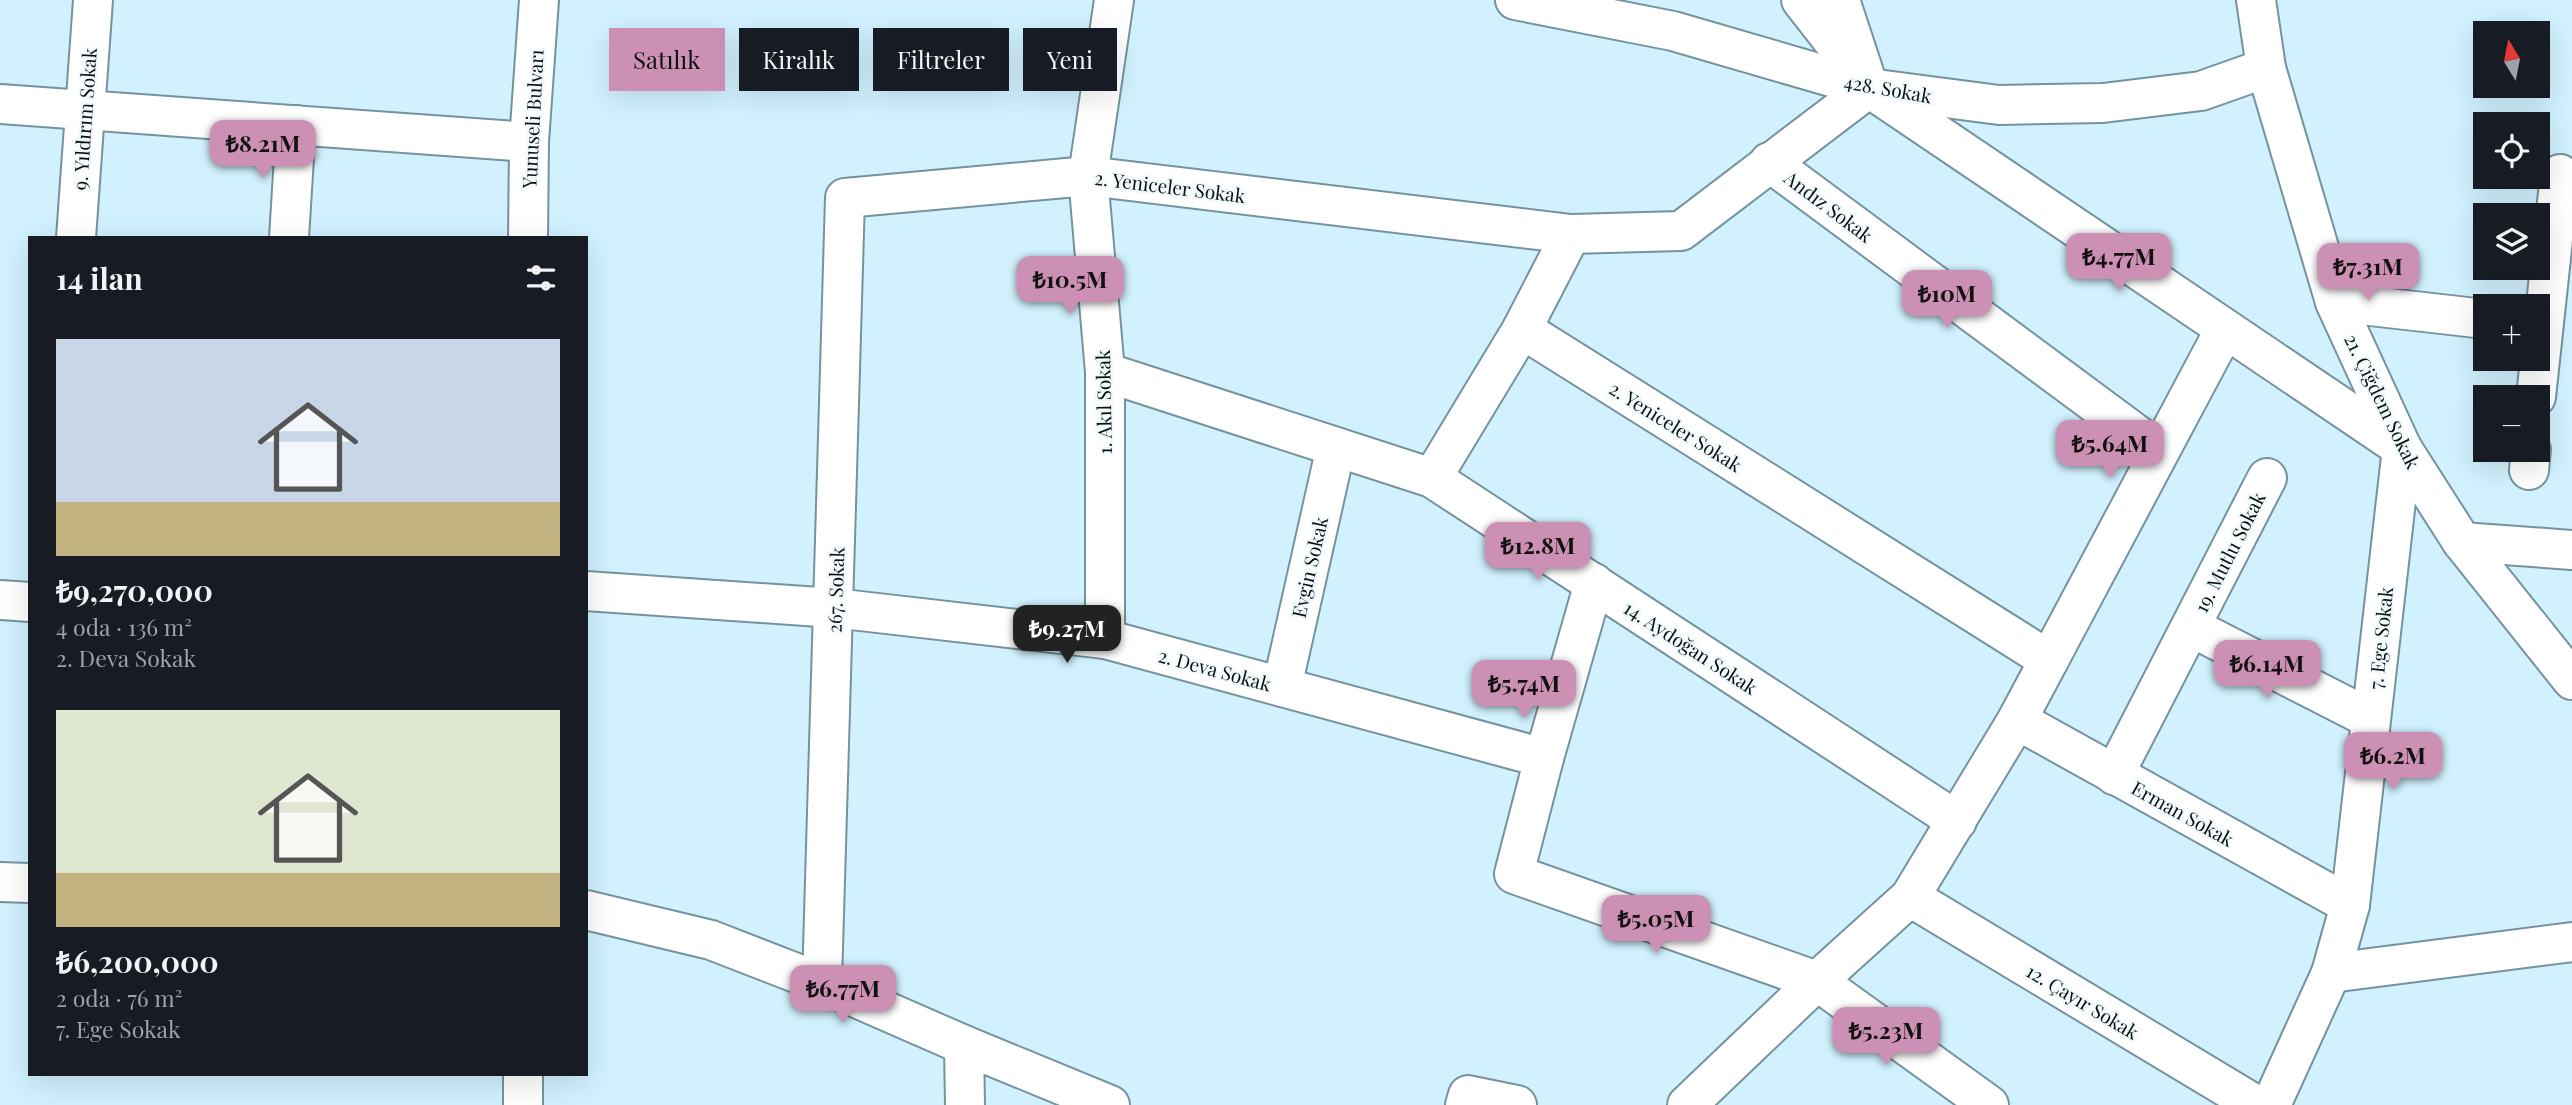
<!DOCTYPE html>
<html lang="tr">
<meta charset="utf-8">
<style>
:root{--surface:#171b24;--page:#20242c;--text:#f1f3f6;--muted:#9ea1a6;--accent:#cc90b4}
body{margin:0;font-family:"Playfair Display",serif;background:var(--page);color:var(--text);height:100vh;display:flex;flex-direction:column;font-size:26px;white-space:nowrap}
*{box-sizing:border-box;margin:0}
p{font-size:23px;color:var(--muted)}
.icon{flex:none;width:38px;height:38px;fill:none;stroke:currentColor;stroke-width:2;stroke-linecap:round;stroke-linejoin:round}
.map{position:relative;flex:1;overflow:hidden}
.sheet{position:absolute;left:28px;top:236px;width:560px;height:840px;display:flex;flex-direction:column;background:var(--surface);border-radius:0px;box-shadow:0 7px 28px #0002}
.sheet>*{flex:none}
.top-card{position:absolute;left:609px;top:28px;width:665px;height:63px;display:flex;gap:14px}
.needle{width:46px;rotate:350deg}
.controls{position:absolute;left:2473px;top:21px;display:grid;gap:14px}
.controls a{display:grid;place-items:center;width:77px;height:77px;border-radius:0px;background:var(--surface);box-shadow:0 7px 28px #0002;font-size:35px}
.price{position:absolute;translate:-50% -60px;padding:0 16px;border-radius:14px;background:var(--accent);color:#111;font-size:23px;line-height:46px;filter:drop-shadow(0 2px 4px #0008)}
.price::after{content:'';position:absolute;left:50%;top:42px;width:21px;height:16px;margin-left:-10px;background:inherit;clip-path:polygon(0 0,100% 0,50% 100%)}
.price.active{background:#222;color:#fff}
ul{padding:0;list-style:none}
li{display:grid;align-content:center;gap:14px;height:371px;padding:0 28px}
li span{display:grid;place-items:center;height:217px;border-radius:0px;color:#555}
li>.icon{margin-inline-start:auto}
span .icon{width:126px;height:126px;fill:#fffc;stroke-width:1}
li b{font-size:30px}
h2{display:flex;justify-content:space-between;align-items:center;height:84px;padding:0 28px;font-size:30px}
.tag{padding:0 24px;border-radius:0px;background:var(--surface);box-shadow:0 7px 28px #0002;font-size:24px;line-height:63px}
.tag.active{background:var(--accent);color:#111}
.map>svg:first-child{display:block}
</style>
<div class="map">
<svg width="2572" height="1105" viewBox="0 0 2572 1105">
<rect width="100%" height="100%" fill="#d1f1fe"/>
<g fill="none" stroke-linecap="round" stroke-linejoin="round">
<g stroke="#75939e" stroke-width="42">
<g id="minor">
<polyline points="1515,0 1673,31 1869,88 1999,105 2103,103 2201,91 2266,68"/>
<polyline points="1801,0 1851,64"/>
<polyline points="1840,0 1869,88 2402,448"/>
<polyline points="2256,0 2266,68 2335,302 2402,448 2462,542 2572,680"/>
<polyline points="0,104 529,142"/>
<polyline points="1769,162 2159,451"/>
<polyline points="1571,234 1681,231 1869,88"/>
<polyline points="76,238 93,0"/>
<polyline points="289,238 296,125"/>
<polyline points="2335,302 2485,319"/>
<polyline points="1105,372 1432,478 1957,821"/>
<polyline points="2536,397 2560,174"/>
<polyline points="2529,470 2531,450"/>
<polyline points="1432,478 1522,329"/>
<polyline points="2462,542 2572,550"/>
<polyline points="1594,583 1544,758 1514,874 1817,981 1989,1105"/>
<polyline points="586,591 834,608 1105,639 1544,758"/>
<polyline points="0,600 30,602"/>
<polyline points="2191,627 2371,719"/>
<polyline points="1105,639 1105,372 1088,176 1114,0"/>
<polyline points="2049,660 2225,329"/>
<polyline points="1282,687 1336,447"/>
<polyline points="2017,720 2350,905"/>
<polyline points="2114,775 2267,478"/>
<polyline points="0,882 30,883"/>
<polyline points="1910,897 2256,1105"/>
<polyline points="586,910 711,940 822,983 964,1045 1110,1105"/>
<polyline points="2331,973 2572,942"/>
<polyline points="822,983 845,198 1088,176 1571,234 1522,329 2049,660 2017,720 1910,897 1817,981 1687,1105"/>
<polyline points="964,1045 965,1105"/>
<polyline points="1465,1105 1468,1095 1517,1105"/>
<polyline points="2271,1105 2331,973 2350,905 2402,448"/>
</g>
</g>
<g stroke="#75939e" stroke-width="42">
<g id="secondary">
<polyline points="528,238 529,142 539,0"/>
<polyline points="523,1105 523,1074"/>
</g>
</g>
<use href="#minor" stroke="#fff" stroke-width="38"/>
<use href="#secondary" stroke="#fff" stroke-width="38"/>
</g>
<g text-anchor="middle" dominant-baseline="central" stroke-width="5" stroke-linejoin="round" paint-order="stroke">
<g font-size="19" fill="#071216" stroke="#f3fafc">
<text transform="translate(1888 88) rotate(10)">428. Sokak</text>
<text transform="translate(84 119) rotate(-86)">9. Yıldırım Sokak</text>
<text transform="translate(532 119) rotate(-87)">Yunuseli Bulvarı</text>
<text transform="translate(1170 186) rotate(7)">2. Yeniceler Sokak</text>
<text transform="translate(1829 206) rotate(37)">Andız Sokak</text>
<text transform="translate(2383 401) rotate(64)">21. Çiğdem Sokak</text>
<text transform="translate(1103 402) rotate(-91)">1. Akıl Sokak</text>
<text transform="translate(1676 426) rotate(32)">2. Yeniceler Sokak</text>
<text transform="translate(2229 552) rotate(-63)">19. Mutlu Sokak</text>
<text transform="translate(1309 567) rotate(-77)">Evgin Sokak</text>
<text transform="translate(835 590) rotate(-88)">267. Sokak</text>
<text transform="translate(2380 638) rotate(-84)">7. Ege Sokak</text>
<text transform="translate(1691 647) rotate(33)">14. Aydoğan Sokak</text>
<text transform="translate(1215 669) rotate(15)">2. Deva Sokak</text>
<text transform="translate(2183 813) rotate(29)">Erman Sokak</text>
<text transform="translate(2083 1001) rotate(31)">12. Çayır Sokak</text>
</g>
</g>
</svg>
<div class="controls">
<a><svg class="needle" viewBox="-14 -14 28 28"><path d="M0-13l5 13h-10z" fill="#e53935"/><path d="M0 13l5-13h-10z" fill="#9ea1a6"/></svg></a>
<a><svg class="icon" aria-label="locate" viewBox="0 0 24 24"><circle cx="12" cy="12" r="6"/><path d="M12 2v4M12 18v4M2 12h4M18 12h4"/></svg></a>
<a><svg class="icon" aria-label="layers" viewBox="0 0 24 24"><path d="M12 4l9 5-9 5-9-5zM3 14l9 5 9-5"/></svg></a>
<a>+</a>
<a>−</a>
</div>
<b class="price" style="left:263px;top:180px">₺8.21M</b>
<b class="price" style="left:2119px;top:293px">₺4.77M</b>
<b class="price" style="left:2368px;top:303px">₺7.31M</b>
<b class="price" style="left:1070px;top:316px">₺10.5M</b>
<b class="price" style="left:1947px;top:330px">₺10M</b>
<b class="price" style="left:2110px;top:480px">₺5.64M</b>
<b class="price" style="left:1538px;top:582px">₺12.8M</b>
<b class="price active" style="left:1067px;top:665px">₺9.27M</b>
<b class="price" style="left:2267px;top:700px">₺6.14M</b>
<b class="price" style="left:1524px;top:720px">₺5.74M</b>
<b class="price" style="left:2393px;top:792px">₺6.2M</b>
<b class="price" style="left:1656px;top:955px">₺5.05M</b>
<b class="price" style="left:843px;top:1025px">₺6.77M</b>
<b class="price" style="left:1886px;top:1067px">₺5.23M</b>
<div class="top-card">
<a class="tag active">Satılık</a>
<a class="tag">Kiralık</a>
<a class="tag">Filtreler</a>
<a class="tag">Yeni</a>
</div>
<section class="sheet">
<h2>14 ilan<svg class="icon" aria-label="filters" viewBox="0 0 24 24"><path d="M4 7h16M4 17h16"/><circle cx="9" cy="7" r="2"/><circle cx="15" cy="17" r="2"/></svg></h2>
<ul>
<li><span style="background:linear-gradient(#c9d6e8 75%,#c2b280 0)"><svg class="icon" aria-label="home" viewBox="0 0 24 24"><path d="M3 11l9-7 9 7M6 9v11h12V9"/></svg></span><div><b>₺9,270,000</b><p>4 oda · 136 m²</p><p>2. Deva Sokak</p></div></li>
<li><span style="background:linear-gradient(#dfe7d0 75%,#c2b280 0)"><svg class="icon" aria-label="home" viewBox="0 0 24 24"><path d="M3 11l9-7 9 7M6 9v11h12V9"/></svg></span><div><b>₺6,200,000</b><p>2 oda · 76 m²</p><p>7. Ege Sokak</p></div></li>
</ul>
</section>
</div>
